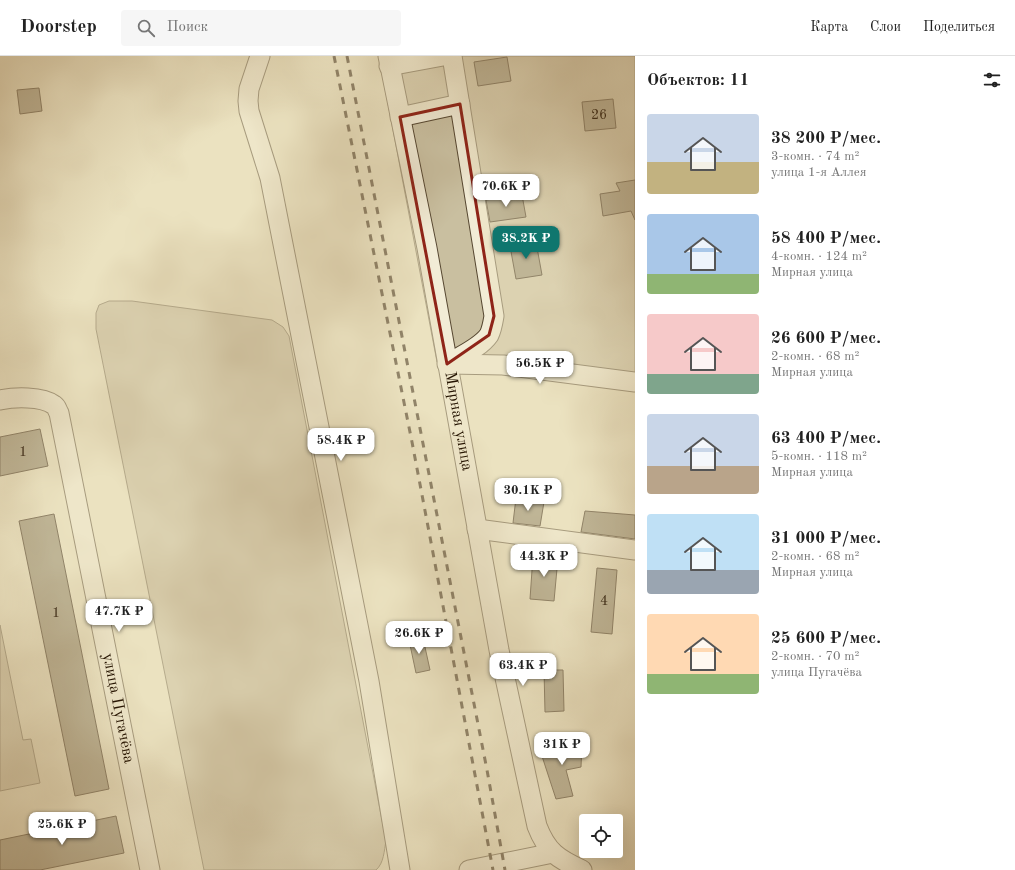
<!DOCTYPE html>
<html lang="ru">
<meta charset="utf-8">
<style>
:root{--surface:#fff;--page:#f6f6f6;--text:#222;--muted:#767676;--line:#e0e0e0;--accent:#0f766e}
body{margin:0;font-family:"Old Standard TT",serif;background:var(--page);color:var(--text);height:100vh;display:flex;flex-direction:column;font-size:15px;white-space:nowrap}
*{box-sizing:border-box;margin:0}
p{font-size:13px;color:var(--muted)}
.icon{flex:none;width:22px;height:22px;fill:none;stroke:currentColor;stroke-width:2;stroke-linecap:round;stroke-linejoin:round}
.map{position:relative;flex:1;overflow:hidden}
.panel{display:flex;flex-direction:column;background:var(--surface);width:380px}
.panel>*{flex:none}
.buttons{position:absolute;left:579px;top:758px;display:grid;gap:8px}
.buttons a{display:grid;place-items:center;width:44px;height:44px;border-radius:4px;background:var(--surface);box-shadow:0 4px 16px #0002;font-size:20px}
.price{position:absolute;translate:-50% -34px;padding:0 9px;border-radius:8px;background:#fff;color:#222;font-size:13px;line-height:26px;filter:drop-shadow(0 1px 2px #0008)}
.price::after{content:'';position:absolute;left:50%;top:24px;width:12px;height:9px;margin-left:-6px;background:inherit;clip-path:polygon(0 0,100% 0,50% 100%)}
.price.current{background:var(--accent);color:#fff}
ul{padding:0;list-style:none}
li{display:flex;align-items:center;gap:12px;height:100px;padding:0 12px}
li span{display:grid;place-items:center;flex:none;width:112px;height:80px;border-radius:4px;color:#555}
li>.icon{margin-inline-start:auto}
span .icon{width:48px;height:48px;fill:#fffc;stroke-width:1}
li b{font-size:17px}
h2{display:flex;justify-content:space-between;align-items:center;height:48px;padding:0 12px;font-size:17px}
header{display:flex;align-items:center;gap:24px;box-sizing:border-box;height:56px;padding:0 20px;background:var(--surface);border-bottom:1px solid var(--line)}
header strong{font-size:19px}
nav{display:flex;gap:22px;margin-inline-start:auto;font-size:14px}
.search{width:280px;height:36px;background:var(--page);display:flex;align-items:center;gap:10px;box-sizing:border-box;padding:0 14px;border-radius:4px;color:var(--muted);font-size:15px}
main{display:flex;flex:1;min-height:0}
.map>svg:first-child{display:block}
</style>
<header>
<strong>Doorstep</strong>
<div class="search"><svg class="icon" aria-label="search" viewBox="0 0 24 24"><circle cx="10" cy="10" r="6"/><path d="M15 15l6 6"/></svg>Поиск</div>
<nav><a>Карта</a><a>Слои</a><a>Поделиться</a></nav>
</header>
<main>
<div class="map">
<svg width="635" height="814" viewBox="0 0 635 814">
<rect width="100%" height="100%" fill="#ebe2c0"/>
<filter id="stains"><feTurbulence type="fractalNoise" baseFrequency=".005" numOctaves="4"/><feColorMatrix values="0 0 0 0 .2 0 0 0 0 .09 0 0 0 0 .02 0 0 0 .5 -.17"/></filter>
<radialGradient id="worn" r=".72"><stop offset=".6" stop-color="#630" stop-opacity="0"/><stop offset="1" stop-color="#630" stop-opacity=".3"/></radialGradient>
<g fill="#c9bfa0" stroke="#766950">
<polygon points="379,0 635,0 635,328 437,306"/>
<path d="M109,245H132L272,264L283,271L289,280L386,785C384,795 384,807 376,814H204L96,273V257L99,249Z"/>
<polygon points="0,569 23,684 31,683 40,727 0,735"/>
</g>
<g fill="#8b7f64" stroke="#241301">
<polygon points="507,1 511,25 478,30 474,6"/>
<polygon points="39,32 42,55 20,58 17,34"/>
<polygon points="613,43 616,72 585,75 582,46"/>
<polygon points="635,124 635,164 631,155 603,160 600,138 620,135 616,127"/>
<polygon points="522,139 526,161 490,166 486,144"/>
<polygon points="536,186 542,219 516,223 510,190"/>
<polygon points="40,373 48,410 0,420 0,381"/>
<polygon points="516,442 544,446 540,470 513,467"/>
<polygon points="585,455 635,459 635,483 581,476"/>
<polygon points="54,458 109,733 75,740 19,465"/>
<polygon points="533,500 558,502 554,545 530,543"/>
<polygon points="597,512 617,514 612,578 591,576"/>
<polygon points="423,582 430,614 416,617 409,584"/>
<polygon points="544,614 563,614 564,655 545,656"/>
<polygon points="582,687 581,711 566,714 573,740 556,743 540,694 558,688"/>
<polygon points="116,760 124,797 40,814 0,814 0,784"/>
</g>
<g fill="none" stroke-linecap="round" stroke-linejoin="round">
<g stroke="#564731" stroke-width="21">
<g id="minor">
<polyline points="260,0 249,33 248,45 249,55 270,122 369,625 400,814"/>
<path id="s1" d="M388,0L427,192L499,594L537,770C547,796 558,803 582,814"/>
<polyline points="389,10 443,0"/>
<polyline points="400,61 460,48"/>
<path d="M447,308C460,300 480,292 489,279C492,273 493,266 494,260L452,0"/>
<polyline points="449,308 503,309 635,326"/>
<path id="s2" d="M0,344C14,341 42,340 54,349C57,351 57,354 59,357L150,814"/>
<polyline points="477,473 635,494"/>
<polyline points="469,814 553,797"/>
</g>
</g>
<use href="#minor" stroke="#f2ecd6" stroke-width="19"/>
<g stroke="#241301" stroke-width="3" stroke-dasharray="7 7" stroke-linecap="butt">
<polyline points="334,0 412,386 493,814"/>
<polyline points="347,0 487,714 505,814"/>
</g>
</g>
<path d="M0 0H635V814H0ZM460,48L494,260L489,279L447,308L400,61Z" fill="#ebe2c0" fill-opacity=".55" fill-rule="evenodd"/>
<path fill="none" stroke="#8f2418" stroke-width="3" stroke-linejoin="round" d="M460,48L494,260L489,279L447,308L400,61Z"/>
<g text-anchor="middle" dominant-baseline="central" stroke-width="3.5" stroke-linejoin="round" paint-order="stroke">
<g font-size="14" fill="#3e2e1a">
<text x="599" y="59">26</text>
<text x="23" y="396">1</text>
<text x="604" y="545">4</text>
<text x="56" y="557">1</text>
</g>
<g font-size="16" fill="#241301" stroke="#f2ecd6">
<text stroke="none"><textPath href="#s1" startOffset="372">Мирная улица</textPath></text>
<text stroke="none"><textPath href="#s2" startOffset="366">улица Пугачёва</textPath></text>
</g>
</g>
<rect width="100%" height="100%" filter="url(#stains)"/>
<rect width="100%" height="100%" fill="url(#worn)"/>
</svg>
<div class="buttons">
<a><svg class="icon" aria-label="locate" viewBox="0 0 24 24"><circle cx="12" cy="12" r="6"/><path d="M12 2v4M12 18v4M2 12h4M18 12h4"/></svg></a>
</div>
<b class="price" style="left:506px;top:152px">70.6K ₽</b>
<b class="price current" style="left:526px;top:204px">38.2K ₽</b>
<b class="price" style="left:540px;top:329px">56.5K ₽</b>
<b class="price" style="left:341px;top:406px">58.4K ₽</b>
<b class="price" style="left:528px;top:456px">30.1K ₽</b>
<b class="price" style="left:544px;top:522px">44.3K ₽</b>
<b class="price" style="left:119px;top:577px">47.7K ₽</b>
<b class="price" style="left:419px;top:599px">26.6K ₽</b>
<b class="price" style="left:523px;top:631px">63.4K ₽</b>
<b class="price" style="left:562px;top:710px">31K ₽</b>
<b class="price" style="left:62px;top:790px">25.6K ₽</b>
</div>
<section class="panel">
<h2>Объектов: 11<svg class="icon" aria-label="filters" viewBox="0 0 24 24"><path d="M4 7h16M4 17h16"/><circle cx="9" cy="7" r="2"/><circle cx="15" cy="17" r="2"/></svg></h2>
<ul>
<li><span style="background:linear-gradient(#c9d6e8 60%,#c2b280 0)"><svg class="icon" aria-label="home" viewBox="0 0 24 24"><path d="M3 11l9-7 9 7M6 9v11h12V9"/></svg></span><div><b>38 200 ₽/мес.</b><p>3-комн. · 74 m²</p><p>улица 1-я Аллея</p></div></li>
<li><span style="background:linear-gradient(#a9c7e8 75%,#8fb573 0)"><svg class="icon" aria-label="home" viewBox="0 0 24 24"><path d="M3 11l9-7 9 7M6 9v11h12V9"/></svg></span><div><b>58 400 ₽/мес.</b><p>4-комн. · 124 m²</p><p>Мирная улица</p></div></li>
<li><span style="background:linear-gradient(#f6c9c9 75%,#7fa58c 0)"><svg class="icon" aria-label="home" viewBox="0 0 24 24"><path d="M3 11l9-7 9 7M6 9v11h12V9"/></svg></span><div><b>26 600 ₽/мес.</b><p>2-комн. · 68 m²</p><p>Мирная улица</p></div></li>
<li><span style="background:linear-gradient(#c9d6e8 65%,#b9a48a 0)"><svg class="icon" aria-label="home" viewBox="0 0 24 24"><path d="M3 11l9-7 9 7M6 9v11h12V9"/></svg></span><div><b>63 400 ₽/мес.</b><p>5-комн. · 118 m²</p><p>Мирная улица</p></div></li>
<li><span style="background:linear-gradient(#bfe0f5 70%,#9aa5b1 0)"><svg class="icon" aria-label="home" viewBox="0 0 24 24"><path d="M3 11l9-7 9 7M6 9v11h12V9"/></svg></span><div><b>31 000 ₽/мес.</b><p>2-комн. · 68 m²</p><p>Мирная улица</p></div></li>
<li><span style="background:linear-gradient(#ffd9b3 75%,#8fb573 0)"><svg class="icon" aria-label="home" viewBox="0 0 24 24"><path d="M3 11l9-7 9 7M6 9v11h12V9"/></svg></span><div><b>25 600 ₽/мес.</b><p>2-комн. · 70 m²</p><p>улица Пугачёва</p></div></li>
</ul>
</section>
</main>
